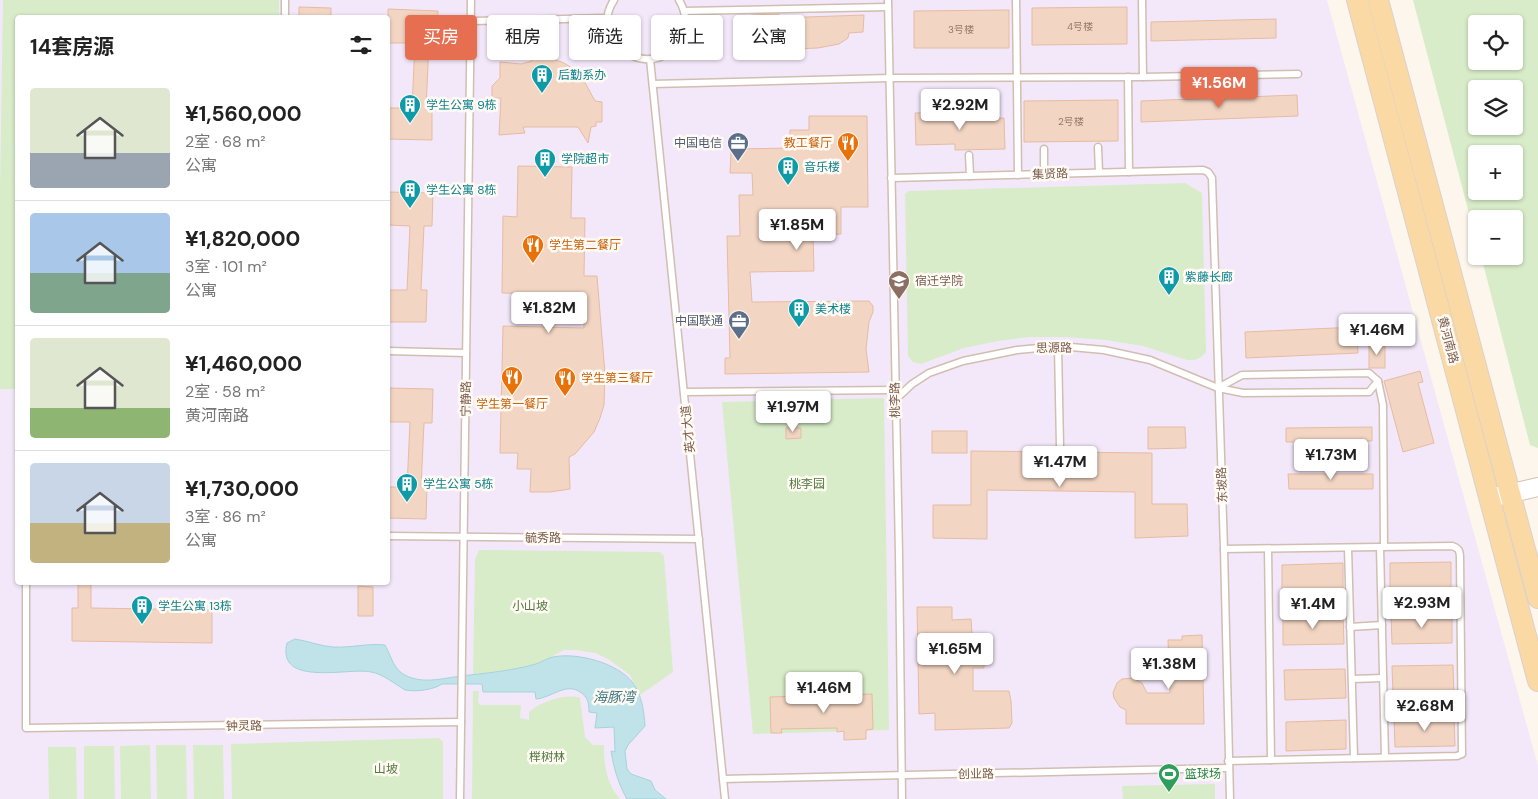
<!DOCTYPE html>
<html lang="zh">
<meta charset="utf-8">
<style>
:root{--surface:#fff;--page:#f6f6f6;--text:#222;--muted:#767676;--line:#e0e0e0;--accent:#e76f51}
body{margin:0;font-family:"DM Sans","Noto Sans SC",sans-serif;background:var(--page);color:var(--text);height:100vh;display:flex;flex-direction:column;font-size:19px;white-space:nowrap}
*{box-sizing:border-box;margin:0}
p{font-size:16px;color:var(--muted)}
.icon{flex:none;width:28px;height:28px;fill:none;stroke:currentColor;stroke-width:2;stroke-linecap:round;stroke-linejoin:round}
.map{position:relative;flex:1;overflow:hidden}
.side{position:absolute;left:15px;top:15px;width:375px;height:570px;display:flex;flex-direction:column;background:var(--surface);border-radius:5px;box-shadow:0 1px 4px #0004}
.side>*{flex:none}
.banner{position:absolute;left:405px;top:15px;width:475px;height:45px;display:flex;gap:10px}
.controls{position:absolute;left:1468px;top:15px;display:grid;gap:10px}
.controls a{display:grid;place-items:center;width:55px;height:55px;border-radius:5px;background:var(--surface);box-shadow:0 1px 4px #0004;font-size:25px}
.price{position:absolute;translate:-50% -42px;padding:0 11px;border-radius:5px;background:#fff;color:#222;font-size:16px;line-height:32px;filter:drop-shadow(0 1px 2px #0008)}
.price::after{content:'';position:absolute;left:50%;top:30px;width:15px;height:11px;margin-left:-8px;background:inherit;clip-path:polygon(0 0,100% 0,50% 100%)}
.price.active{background:var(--accent);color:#fff}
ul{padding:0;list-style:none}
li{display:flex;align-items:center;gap:15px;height:125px;padding:0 15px}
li+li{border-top:1px solid var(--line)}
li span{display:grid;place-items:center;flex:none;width:140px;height:100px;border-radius:5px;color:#555}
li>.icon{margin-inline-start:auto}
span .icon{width:60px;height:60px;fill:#fffc;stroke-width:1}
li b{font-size:21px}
h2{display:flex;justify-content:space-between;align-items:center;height:60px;padding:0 15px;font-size:21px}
.chip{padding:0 18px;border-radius:5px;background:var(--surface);box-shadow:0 1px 4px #0004;font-size:18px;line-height:45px}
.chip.active{background:var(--accent);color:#fff}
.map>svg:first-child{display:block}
</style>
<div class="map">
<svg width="1538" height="799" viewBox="0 0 1538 799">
<rect width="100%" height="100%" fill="#fdf6ec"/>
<path fill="#f3e8fa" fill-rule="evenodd" d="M0,0H1327L1538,766V799H0ZM18,18H388V582H18Z"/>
<g fill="#d8ecc9" fill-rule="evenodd">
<polygon points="3,0 279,0 279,17 18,18 17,389 0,389 0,192"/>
<path d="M1413,0H1538V448L1530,445L1481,256H1514V219H1476V240ZM1476,24H1514V61H1476ZM1476,89H1514V126H1476ZM1476,154H1514V191H1476Z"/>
<path d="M1185,183L1202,193L1206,352C1201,358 1196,361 1187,360L1143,346L1106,340L1065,337H1029L998,341L964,348L921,364L913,362L908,356L905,194L909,191Z"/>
<polygon points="884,398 889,730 753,734 722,402"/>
<polygon points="479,550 660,552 664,556 673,672 640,695 630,675 608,659 595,653 576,650 564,650 538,664 516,669 473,674 475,560"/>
<path d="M473,691H479L478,702L480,705H521L520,718L529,720V712C540,702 566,693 580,698L585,737L593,745H604C604,765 606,783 620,799H472Z"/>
<polygon points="439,738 443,742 443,799 232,799 231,744"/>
<polygon points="150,745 151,799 121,799 120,746"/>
<polygon points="156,745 186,745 187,799 157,799"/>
<polygon points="193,745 223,745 224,799 194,799"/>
<polygon points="84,746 114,746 115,799 84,799"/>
<polygon points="48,747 76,747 77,799 49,799"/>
<polygon points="1215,784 1215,799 1123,799 1122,786"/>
</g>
<path fill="#bfe3e8" stroke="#a5d3da" d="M295,639C308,641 320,646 333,647C351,648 368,643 385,645C393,659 393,672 412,678C427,683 445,678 461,676C486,673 511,671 536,664C542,662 547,658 553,657C577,652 618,663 633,683C642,696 644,711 645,726L628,745L625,751L627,769L631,774L651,781L655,790L666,799H627C618,783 614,769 611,751L615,752L614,727L595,728L597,713L589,712C589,703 588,697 580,692C566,682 551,698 536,699L535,692H483L482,684H442C433,690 416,692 405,690C395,684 383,674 371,672C350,667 276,688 287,643Z"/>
<g fill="#f3d5c3" stroke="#e6bba3">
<polygon points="299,7 331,8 331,18 299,18"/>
<polygon points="1127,7 1127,44 1032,45 1032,8"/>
<polygon points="388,9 438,11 437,44 429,44 426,108 432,108 432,140 388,139 388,108 412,108 415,43 388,43"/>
<polygon points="1009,10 1009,48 914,48 914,11"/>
<polygon points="779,14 779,18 864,15 863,32 849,33 848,38 839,44 818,48 795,49 778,46 763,40 751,30 751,15"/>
<polygon points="1276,19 1276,38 1151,41 1151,22"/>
<polygon points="532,57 548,58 562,62 574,69 581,75 595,101 602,102 602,122 596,122 596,126 591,127 588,143 578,127 523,127 525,133 499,135 501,98 492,98 492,86 500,78 500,62 521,64 532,61"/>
<polygon points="1297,95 1298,116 1141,122 1141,101"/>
<polygon points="1118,100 1118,141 1024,142 1024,101"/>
<polygon points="961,112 961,120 1004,118 1005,149 955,150 955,144 916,145 915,113"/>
<polygon points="809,116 867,116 868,207 841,207 841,234 813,235 814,271 750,272 752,302 869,301 873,306 873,312 869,322 866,349 869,372 725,374 725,358 730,358 727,236 740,236 739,195 753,195 752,173 730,173 731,151 737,151 737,149 790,148 790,130 809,130"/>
<polygon points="518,166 572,167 571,218 585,218 584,276 597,276 605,374 604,405 600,418 594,432 575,454 569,457 570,489 550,492 530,492 531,469 517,469 518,453 500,453 503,326 584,328 583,295 502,293 503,216 517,217"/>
<polygon points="388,192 433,193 432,226 424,226 421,290 427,290 426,322 388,322 388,290 407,290 410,226 388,225"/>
<polygon points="1357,327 1358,353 1246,358 1245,332"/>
<rect x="1369" y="343" width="16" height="25"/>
<polygon points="1420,371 1423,382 1418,383 1434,443 1403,452 1384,381"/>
<polygon points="388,388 433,389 432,423 424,423 421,487 427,487 426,519 388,518 388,487 407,487 410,422 388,422"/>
<polygon points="1148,427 1185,427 1186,448 1148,449"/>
<polygon points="1372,427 1372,441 1286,442 1286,428"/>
<polygon points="786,428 801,428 801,438 786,439"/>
<rect x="932" y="431" width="35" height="22"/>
<polygon points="971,451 1152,453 1152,504 1187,504 1188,536 1135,538 1135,492 987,490 987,539 933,538 933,505 971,505"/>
<polygon points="1288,474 1373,474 1373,489 1289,489"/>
<polygon points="1451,562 1451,592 1390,593 1390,563"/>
<polygon points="1343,563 1343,593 1282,595 1282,565"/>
<polygon points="78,582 91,582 91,608 212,610 212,643 72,641 72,608 78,608"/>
<polygon points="358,586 373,587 373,616 358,616"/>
<polygon points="917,607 952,607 952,620 971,619 973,649 984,649 984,668 973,668 973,691 1009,691 1011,701 1012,723 1009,728 935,730 935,713 919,714"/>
<polygon points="1452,614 1452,643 1392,644 1391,615"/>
<polygon points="1343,615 1344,644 1283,645 1283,616"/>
<polygon points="1202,635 1204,724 1126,724 1126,710 1120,707 1114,698 1113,693 1117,683 1122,679 1133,678 1142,683 1147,693 1170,693 1168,640 1182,640 1182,636"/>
<polygon points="1453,665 1454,695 1393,696 1392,666"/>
<polygon points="1345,669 1346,698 1285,700 1284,670"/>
<polygon points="872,694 873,729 866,730 866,739 844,740 844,731 837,732 837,728 781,729 782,733 771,733 770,697"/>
<polygon points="1454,716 1455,746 1395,747 1394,718"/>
<polygon points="1346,720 1346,749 1286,751 1286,722"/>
</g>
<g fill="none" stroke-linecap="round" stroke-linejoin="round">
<g stroke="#d1beb0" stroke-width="9">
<g id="lane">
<path d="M614,0C584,46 662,88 683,33C687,22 685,10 679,0"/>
<polyline points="888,0 899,554 902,799"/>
<polyline points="1016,0 1018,175"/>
<polyline points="684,11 888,7"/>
<polyline points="285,18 285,0"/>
<polyline points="471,21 608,18"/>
<polyline points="650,59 725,799"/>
<polyline points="1128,77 1129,172"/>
<polyline points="1143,77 1298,74"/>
<polyline points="653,84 890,78 1143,77 1142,0"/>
<polyline points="1098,147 1099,172"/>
<polyline points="1044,149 1044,174"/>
<polyline points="969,155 970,176"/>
<polyline points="891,178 1203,170 1208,172 1212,178 1224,549 1230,799"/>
<polyline points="1058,346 1060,447"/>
<polyline points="388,351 466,353"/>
<polyline points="1378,381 1383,405 1384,547"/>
<polyline points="684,392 895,390"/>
<polyline points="895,400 912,384 929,373 963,361 1017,350 1060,346 1104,350 1150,360 1218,388 1243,393 1369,392 1378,381 1369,373 1242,375 1218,388"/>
<polyline points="388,536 699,539"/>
<polyline points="1380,547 1385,757"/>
<polyline points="1348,548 1354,758"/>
<path d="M1224,549L1452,546C1459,548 1460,551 1460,558L1462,754L1457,756L1228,761"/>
<polyline points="1268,549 1271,760"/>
<polyline points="26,582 26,728 461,722"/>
<polyline points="1350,627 1382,625"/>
<polyline points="1352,679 1383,678"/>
<polyline points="723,779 1229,768"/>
<polyline points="460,799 471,0"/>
</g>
</g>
<g stroke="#d6c0b0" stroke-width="20">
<polyline id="secondary" points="1490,498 1538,487"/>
</g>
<g stroke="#dad1cd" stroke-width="22">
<g id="primary">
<polyline points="1357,0 1538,681"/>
<polyline points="1378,0 1538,598"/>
</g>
</g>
<use href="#lane" stroke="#fff" stroke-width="6"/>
<use href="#secondary" stroke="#fff" stroke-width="18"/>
<use href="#primary" stroke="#fbd9a5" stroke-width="20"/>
</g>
<defs>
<g id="building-pin" transform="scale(1.125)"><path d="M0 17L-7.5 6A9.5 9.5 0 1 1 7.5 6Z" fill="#0f9aa8" stroke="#fffaf3"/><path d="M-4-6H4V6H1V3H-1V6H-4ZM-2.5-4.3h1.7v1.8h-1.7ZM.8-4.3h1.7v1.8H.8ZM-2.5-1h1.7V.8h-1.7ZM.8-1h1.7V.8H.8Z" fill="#fff"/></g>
<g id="office-pin" transform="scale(1.125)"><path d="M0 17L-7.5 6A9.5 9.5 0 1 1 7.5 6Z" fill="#5c6f8a" stroke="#fffaf3"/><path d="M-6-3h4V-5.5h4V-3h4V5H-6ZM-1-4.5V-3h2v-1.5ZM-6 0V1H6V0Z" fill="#fff"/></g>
<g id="restaurant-pin" transform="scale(1.125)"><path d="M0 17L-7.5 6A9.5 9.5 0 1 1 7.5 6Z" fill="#e8710a" stroke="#fffaf3"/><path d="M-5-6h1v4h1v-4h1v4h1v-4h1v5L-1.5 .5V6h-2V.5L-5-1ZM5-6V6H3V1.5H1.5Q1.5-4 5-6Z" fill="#fff"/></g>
<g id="university-pin" transform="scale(1.125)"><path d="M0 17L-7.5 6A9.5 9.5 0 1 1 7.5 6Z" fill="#8d6e63" stroke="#fffaf3"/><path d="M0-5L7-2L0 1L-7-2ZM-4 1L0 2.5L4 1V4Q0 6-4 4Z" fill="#fff"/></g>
<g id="stadium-pin" transform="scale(1.125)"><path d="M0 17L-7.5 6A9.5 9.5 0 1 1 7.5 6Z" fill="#2e9e5b" stroke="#fffaf3"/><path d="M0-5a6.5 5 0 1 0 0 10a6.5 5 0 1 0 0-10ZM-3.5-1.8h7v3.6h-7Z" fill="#fff"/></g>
</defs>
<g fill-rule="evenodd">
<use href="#building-pin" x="542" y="75"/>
<use href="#building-pin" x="410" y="105"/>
<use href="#office-pin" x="738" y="143"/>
<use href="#restaurant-pin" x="848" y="143"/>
<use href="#building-pin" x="545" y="159"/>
<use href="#building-pin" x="788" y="167"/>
<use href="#building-pin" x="410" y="190"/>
<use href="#restaurant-pin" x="533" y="245"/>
<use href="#building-pin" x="1169" y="277"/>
<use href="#university-pin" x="899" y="281"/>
<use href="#building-pin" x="799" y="309"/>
<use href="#office-pin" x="739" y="321"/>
<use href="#restaurant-pin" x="512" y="377"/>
<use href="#restaurant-pin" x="565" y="378"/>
<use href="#building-pin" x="407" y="484"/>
<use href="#building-pin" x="142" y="606"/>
<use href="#stadium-pin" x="1169" y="774"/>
</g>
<g text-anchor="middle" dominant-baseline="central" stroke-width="5" stroke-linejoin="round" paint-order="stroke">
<g font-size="10" fill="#987a6a">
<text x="1080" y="26">4号楼</text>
<text x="961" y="29">3号楼</text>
<text x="1071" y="121">2号楼</text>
</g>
<g font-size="12" fill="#0d838f" stroke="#fffaf3" text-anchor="start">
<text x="558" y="75">后勤系办</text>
<text x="426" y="105">学生公寓 9栋</text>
<text x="561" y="159">学院超市</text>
<text x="804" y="167">音乐楼</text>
<text x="426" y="190">学生公寓 8栋</text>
<text x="1185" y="277">紫藤长廊</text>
<text x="815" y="309">美术楼</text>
<text x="423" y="484">学生公寓 5栋</text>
<text x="158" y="606">学生公寓 13栋</text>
</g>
<g font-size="12" fill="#4e5e75" stroke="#fffaf3" text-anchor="end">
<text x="722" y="143">中国电信</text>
<text x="723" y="321">中国联通</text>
</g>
<g font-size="12" fill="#c56008" stroke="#fffaf3" text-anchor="start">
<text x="832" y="143" text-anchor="end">教工餐厅</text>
<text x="549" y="245">学生第二餐厅</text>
<text x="581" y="378">学生第三餐厅</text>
<text x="512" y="404" text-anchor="middle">学生第一餐厅</text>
</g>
<g font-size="12" fill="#7a5c4d" stroke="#fffaf3">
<text transform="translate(1050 174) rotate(-2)">集贤路</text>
<text transform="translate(1448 340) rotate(75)">黄河南路</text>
<text transform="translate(1054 348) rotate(-1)">思源路</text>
<text transform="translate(466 399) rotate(-89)">宁静路</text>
<text transform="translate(895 400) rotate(-91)">桃李路</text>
<text transform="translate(688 429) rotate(-96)">英才大道</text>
<text transform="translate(1222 485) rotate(-92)">东坡路</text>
<text x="543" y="538">毓秀路</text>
<text transform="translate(244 726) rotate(-1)">钟灵路</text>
<text transform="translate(976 774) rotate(-1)">创业路</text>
</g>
<g font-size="12" fill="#785e54" stroke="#fffaf3" text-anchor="start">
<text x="915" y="281">宿迁学院</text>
</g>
<g font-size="12" fill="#537a41" stroke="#fffaf3">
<text x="807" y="484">桃李园</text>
<text x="530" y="606">小山坡</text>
<text x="547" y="757">榉树林</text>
<text x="386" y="769">山坡</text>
</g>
<g font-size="12" fill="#27864d" stroke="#fffaf3" text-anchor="start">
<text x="1185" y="774">篮球场</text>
</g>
<g font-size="14" font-style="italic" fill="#437c86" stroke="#fffaf3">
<text x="614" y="697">海豚湾</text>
</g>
</g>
</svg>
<div class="controls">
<a><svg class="icon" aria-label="locate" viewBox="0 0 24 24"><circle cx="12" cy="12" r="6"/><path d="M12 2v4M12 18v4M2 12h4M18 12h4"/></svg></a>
<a><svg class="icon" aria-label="layers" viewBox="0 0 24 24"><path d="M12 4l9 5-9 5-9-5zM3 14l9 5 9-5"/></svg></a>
<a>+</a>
<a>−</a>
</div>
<b class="price active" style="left:1219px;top:109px">¥1.56M</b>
<b class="price" style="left:960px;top:131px">¥2.92M</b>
<b class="price" style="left:797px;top:251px">¥1.85M</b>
<b class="price" style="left:549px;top:334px">¥1.82M</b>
<b class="price" style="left:1377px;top:356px">¥1.46M</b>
<b class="price" style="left:793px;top:433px">¥1.97M</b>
<b class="price" style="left:1331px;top:481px">¥1.73M</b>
<b class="price" style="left:1060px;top:488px">¥1.47M</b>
<b class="price" style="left:1422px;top:629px">¥2.93M</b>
<b class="price" style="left:1313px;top:630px">¥1.4M</b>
<b class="price" style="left:955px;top:675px">¥1.65M</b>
<b class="price" style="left:1169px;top:690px">¥1.38M</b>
<b class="price" style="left:824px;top:714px">¥1.46M</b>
<b class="price" style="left:1425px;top:732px">¥2.68M</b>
<div class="banner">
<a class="chip active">买房</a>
<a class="chip">租房</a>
<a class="chip">筛选</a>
<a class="chip">新上</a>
<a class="chip">公寓</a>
</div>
<section class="side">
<h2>14套房源<svg class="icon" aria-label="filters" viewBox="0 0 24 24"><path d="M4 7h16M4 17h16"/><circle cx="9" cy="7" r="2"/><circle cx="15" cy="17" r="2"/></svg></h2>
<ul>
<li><span style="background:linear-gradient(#dfe7d0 65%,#9aa5b1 0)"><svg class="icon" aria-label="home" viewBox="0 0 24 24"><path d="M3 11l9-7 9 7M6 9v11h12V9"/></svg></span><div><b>¥1,560,000</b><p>2室 · 68 m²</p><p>公寓</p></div></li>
<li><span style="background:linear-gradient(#a9c7e8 60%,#7fa58c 0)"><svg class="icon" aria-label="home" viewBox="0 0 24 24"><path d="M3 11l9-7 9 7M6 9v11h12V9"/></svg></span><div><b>¥1,820,000</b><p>3室 · 101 m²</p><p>公寓</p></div></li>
<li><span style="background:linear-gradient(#dfe7d0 70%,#8fb573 0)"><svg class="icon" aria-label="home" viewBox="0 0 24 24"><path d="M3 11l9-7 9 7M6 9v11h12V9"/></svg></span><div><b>¥1,460,000</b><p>2室 · 58 m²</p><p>黄河南路</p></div></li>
<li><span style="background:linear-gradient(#c9d6e8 60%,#c2b280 0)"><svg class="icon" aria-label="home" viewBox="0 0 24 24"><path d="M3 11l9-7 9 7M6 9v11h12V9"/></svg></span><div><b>¥1,730,000</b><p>3室 · 86 m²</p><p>公寓</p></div></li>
</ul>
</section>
</div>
